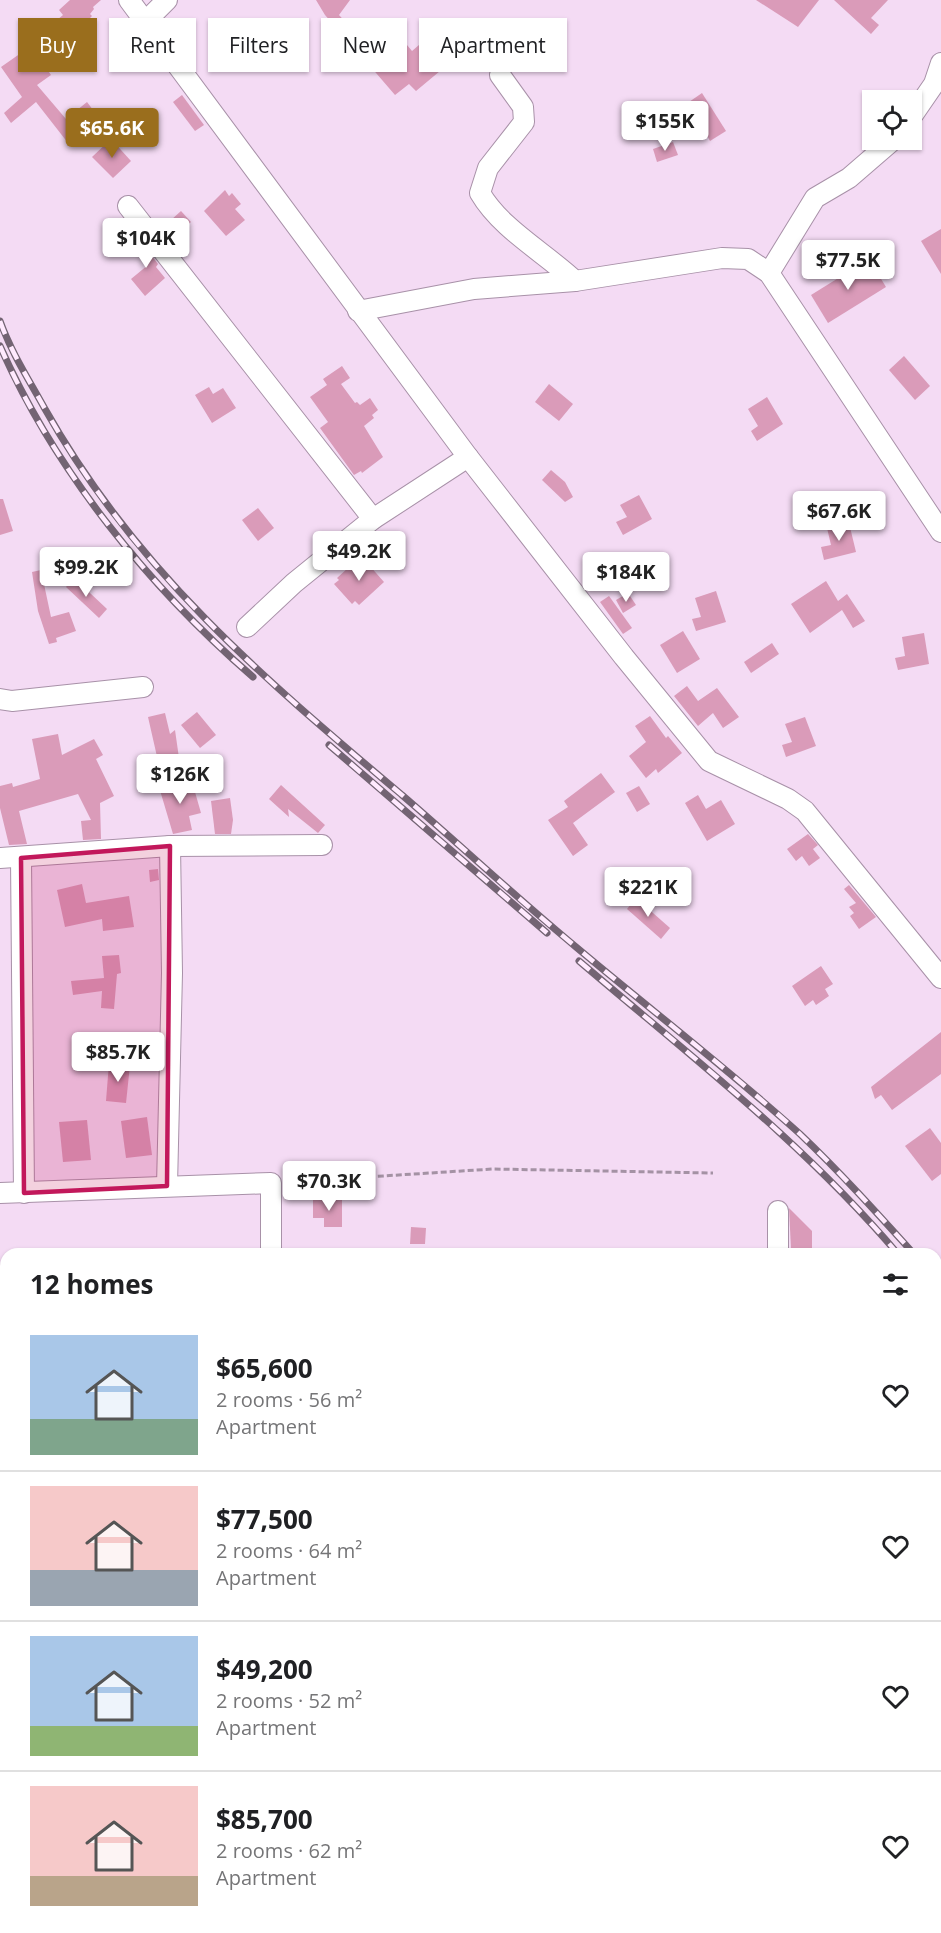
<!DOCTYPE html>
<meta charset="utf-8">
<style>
:root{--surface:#fff;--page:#f6f6f6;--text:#202124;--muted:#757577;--line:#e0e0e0;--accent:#9a6e1d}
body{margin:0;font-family:"Open Sans",sans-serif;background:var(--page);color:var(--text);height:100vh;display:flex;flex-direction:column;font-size:22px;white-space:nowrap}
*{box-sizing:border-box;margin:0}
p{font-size:20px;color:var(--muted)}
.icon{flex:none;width:33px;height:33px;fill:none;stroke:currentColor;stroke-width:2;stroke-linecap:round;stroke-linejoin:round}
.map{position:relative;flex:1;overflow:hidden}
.details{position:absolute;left:0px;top:1248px;width:942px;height:686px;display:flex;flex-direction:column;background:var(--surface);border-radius:18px 18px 0 0;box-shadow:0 2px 4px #0004}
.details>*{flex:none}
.guide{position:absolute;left:18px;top:18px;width:600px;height:54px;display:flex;gap:12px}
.fabs{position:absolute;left:862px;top:90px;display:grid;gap:12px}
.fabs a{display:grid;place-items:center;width:60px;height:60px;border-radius:0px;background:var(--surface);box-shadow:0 2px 4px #0004;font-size:30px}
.price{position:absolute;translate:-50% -51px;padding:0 14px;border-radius:6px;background:#fff;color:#222;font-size:20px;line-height:39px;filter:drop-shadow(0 2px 3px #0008)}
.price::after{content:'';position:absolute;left:50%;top:36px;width:18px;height:14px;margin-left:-9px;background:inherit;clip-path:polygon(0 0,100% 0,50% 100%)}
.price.selected{background:var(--accent);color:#fff}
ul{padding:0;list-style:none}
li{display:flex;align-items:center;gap:18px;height:150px;padding:0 30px}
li+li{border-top:2px solid var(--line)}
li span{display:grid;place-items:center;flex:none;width:168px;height:120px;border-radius:0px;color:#555}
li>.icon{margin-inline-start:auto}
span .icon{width:72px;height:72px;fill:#fffc;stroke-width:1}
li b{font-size:26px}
h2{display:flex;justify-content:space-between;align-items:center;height:72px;padding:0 30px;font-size:26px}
.tag{padding:0 21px;border-radius:0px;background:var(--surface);box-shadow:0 2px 4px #0004;font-size:21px;line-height:54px}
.tag.selected{background:var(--accent);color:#fff}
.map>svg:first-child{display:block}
</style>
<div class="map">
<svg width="941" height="1933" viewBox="0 0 941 1933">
<rect width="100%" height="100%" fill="#f4dbf4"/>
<rect fill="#e9cce9" x="0" y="1458" width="6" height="308"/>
<g fill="#da9bb9">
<polygon points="70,0 101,0 93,7 94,9 90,14 92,16 82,26 78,22 68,31 57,20 63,15 59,10"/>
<polygon points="316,0 350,0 339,15 364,42 356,50 325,15"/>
<polygon points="756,0 819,0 798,27"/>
<polygon points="834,0 888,0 871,18 879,25 871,34"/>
<polygon points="397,33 412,51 419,45 440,71 416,91 409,84 395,95 370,66 386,52 381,47"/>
<polygon points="31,46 51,75 37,85 66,119 87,102 112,135 104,141 89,128 68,143 36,102 11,123 4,113 22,97 1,67"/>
<polygon points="702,93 726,131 710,141 689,102"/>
<polygon points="182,95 204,125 195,131 173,102"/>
<polygon points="111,139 131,161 113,178 92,157"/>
<polygon points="673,142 678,155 657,162 653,149"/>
<polygon points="225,190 229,196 232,193 241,204 235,209 245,220 226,236 204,211"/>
<polygon points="181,211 191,222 170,240 161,229"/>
<polygon points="941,229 941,274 921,241"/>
<polygon points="135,234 158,264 156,267 165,278 145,296 131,279 148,265 127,240"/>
<polygon points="869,259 886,287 828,323 811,295"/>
<polygon points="904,356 930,386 915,400 889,370"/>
<polygon points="342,366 350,378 341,384 355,403 357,402 360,405 370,398 378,410 372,415 374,418 364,426 383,457 362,473 361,471 354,475 320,428 328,422 310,397 327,385 323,379"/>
<polygon points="549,384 573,404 559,421 535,402"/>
<polygon points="209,387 213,394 223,388 236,408 212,423 195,395"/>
<polygon points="767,397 783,424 757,441 751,431 758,426 748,409"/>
<polygon points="551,470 565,482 573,497 565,502 542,480"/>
<polygon points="639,495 652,519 623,535 616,522 627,517 620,505"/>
<polygon points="0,499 3,499 13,531 0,535"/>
<polygon points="258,508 274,528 258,541 242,520"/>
<polygon points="849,523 856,552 824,560 821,547 831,545 827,528"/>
<polygon points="361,556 384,582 359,605 355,601 352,604 334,584 339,580 337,578"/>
<polygon points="41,570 51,617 69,612 76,631 56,638 57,642 49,644 38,611 32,572"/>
<polygon points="74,578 107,609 99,618 66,587"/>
<polygon points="826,581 838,601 847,594 865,621 853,628 842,610 810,633 791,604"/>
<polygon points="716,591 726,622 696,631 692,619 701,617 695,598"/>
<polygon points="628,593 636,605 623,613 616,600"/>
<polygon points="609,596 632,628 623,634 600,602"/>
<polygon points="683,631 700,659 677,673 660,645"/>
<polygon points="924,633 929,664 898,670 895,658 905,656 902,637"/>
<polygon points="772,643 779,654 751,673 744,662"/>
<polygon points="687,686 698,701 717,688 739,717 723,728 713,713 698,726 674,696"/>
<polygon points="197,712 216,735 200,748 181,725"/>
<polygon points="165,713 170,734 175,730 179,758 158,761 148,717"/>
<polygon points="650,716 666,738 668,736 682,753 658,773 656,769 646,778 629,756 646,742 635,726"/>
<polygon points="805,717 816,746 786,757 782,745 792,742 785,724"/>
<polygon points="58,734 62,755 94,739 103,755 96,759 114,796 100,803 101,839 83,840 81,821 91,820 78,794 19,811 27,844 9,845 0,808 0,786 12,783 13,787 40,779 32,739"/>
<polygon points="601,773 615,792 573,823 588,845 573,856 548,820 568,807 564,801"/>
<polygon points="191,778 201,813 189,816 192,830 173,834 159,787"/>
<polygon points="281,785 325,825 318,833 288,809 289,817 269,799"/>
<polygon points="639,786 650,804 637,812 626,793"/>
<polygon points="698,795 706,809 721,800 735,824 707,841 685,803"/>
<polygon points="230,798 233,820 231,834 215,834 211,801"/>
<polygon points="808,834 818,845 813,849 820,858 809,866 802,856 796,861 787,849"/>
<polygon points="158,869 159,880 150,882 149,870"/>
<polygon points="82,884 86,903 129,896 134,927 103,931 102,919 65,927 57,890"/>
<polygon points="849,885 876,917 859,929 850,916 854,913 849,907 856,903 844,889"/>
<polygon points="636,898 670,928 661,939 627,909"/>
<polygon points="119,955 121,973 117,974 114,1009 101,1008 102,991 73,995 71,981 104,978 102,956"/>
<polygon points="821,966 833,984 825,989 829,996 816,1005 813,1000 805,1006 792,986"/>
<polygon points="941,1032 941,1074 892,1110 881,1095 875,1099 871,1087"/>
<polygon points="109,1063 130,1065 126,1103 106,1101"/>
<polygon points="147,1117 152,1155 126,1158 121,1121"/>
<polygon points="87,1120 91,1160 63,1162 59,1122"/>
<polygon points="930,1128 941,1143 941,1174 932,1181 905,1146"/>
<polygon points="313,1200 342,1200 342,1227 324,1227 324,1218 313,1218"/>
<polygon points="789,1208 812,1231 812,1250 791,1249"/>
<polygon points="411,1227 426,1228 425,1244 410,1244"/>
</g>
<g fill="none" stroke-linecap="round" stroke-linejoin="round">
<g stroke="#a891a8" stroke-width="22">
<g id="minor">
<polyline points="129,0 468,457 624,657 709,761 788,799 805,811 941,978"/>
<polyline points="145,22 167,0"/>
<path d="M500,75L523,107L524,122L488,168L480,193C501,229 544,252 575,281"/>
<polyline points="912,116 934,84 941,63"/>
<polyline points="128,206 373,519"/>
<polyline points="769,273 815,198 849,178 893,140"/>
<polyline points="358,311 474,289 575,281 722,258 748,259 769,273 941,532"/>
<polyline points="247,627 294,583 373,519 468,457"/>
<polyline points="0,699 12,701 143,687"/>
<polyline points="0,858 170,846 322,845"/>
<polyline points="21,858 24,1193"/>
<polyline points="167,1186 172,973 170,846"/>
<polyline points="0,1193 271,1183 271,1254"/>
<polyline points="778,1254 778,1211"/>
<polyline points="0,1757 6,1757"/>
<polyline points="936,1761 941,1761"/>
<polyline points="268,1933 268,1928"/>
<polyline points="348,1933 348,1928"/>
</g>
</g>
<polyline stroke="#a492a4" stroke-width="3" stroke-dasharray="6 3" stroke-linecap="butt" points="288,1182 493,1169 713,1173"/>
<use href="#minor" stroke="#fff" stroke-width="20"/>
<g stroke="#736473" stroke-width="7">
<g id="rail">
<path d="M0,321C11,352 29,380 45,409C136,571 262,677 402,795C460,845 517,898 576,947C651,1010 728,1069 800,1134C840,1172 877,1213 914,1254"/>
<path d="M0,346C55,471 150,588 253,677"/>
<polyline points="329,745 547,933"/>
<path d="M579,961C689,1055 804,1143 898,1254"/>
<polyline points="936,1280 941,1287"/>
<polyline points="936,1302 941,1309"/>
</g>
</g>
<use href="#rail" stroke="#ffeafe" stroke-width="4.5" stroke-dasharray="14" stroke-linecap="butt"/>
</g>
<path fill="#c2185b" fill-opacity="0.2" stroke="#c2185b" stroke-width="4.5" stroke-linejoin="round" d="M170,846L167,1186L24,1193L21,858Z"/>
</svg>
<div class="fabs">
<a><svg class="icon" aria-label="locate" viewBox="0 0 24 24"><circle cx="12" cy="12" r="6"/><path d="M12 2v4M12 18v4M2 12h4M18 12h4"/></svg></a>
</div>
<b class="price" style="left:665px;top:152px">$155K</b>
<b class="price selected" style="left:112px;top:159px">$65.6K</b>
<b class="price" style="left:146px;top:269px">$104K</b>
<b class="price" style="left:848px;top:291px">$77.5K</b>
<b class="price" style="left:839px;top:542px">$67.6K</b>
<b class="price" style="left:359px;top:582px">$49.2K</b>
<b class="price" style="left:86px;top:598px">$99.2K</b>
<b class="price" style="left:626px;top:603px">$184K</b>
<b class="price" style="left:180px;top:805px">$126K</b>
<b class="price" style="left:648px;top:918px">$221K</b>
<b class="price" style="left:118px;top:1083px">$85.7K</b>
<b class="price" style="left:329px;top:1212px">$70.3K</b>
<div class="guide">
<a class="tag selected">Buy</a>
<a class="tag">Rent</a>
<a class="tag">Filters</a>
<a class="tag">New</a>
<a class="tag">Apartment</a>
</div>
<section class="details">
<h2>12 homes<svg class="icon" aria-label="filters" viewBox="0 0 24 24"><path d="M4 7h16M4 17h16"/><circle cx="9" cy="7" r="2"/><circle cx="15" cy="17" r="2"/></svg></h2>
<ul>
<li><span style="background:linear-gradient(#a9c7e8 70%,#7fa58c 0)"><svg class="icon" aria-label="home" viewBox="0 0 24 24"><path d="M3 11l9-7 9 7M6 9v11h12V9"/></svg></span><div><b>$65,600</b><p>2 rooms · 56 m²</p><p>Apartment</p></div><svg class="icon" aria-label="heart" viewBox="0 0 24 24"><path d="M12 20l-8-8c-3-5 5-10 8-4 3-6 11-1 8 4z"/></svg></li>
<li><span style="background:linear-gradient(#f6c9c9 70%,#9aa5b1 0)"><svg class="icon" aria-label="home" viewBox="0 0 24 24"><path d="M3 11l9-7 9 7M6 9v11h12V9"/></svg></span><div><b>$77,500</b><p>2 rooms · 64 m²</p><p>Apartment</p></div><svg class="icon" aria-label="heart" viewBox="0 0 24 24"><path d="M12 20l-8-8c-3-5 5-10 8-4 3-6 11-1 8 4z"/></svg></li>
<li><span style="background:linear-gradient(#a9c7e8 75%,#8fb573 0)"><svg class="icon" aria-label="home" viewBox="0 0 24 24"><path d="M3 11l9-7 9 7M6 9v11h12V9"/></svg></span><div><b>$49,200</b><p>2 rooms · 52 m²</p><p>Apartment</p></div><svg class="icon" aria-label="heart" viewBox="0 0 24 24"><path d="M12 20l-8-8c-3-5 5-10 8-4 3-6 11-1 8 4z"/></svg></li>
<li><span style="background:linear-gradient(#f6c9c9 75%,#b9a48a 0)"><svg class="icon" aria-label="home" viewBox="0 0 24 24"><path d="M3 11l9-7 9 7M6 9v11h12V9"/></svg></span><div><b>$85,700</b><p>2 rooms · 62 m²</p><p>Apartment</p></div><svg class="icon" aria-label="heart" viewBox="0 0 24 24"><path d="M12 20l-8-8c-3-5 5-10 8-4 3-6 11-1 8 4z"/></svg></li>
</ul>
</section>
</div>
